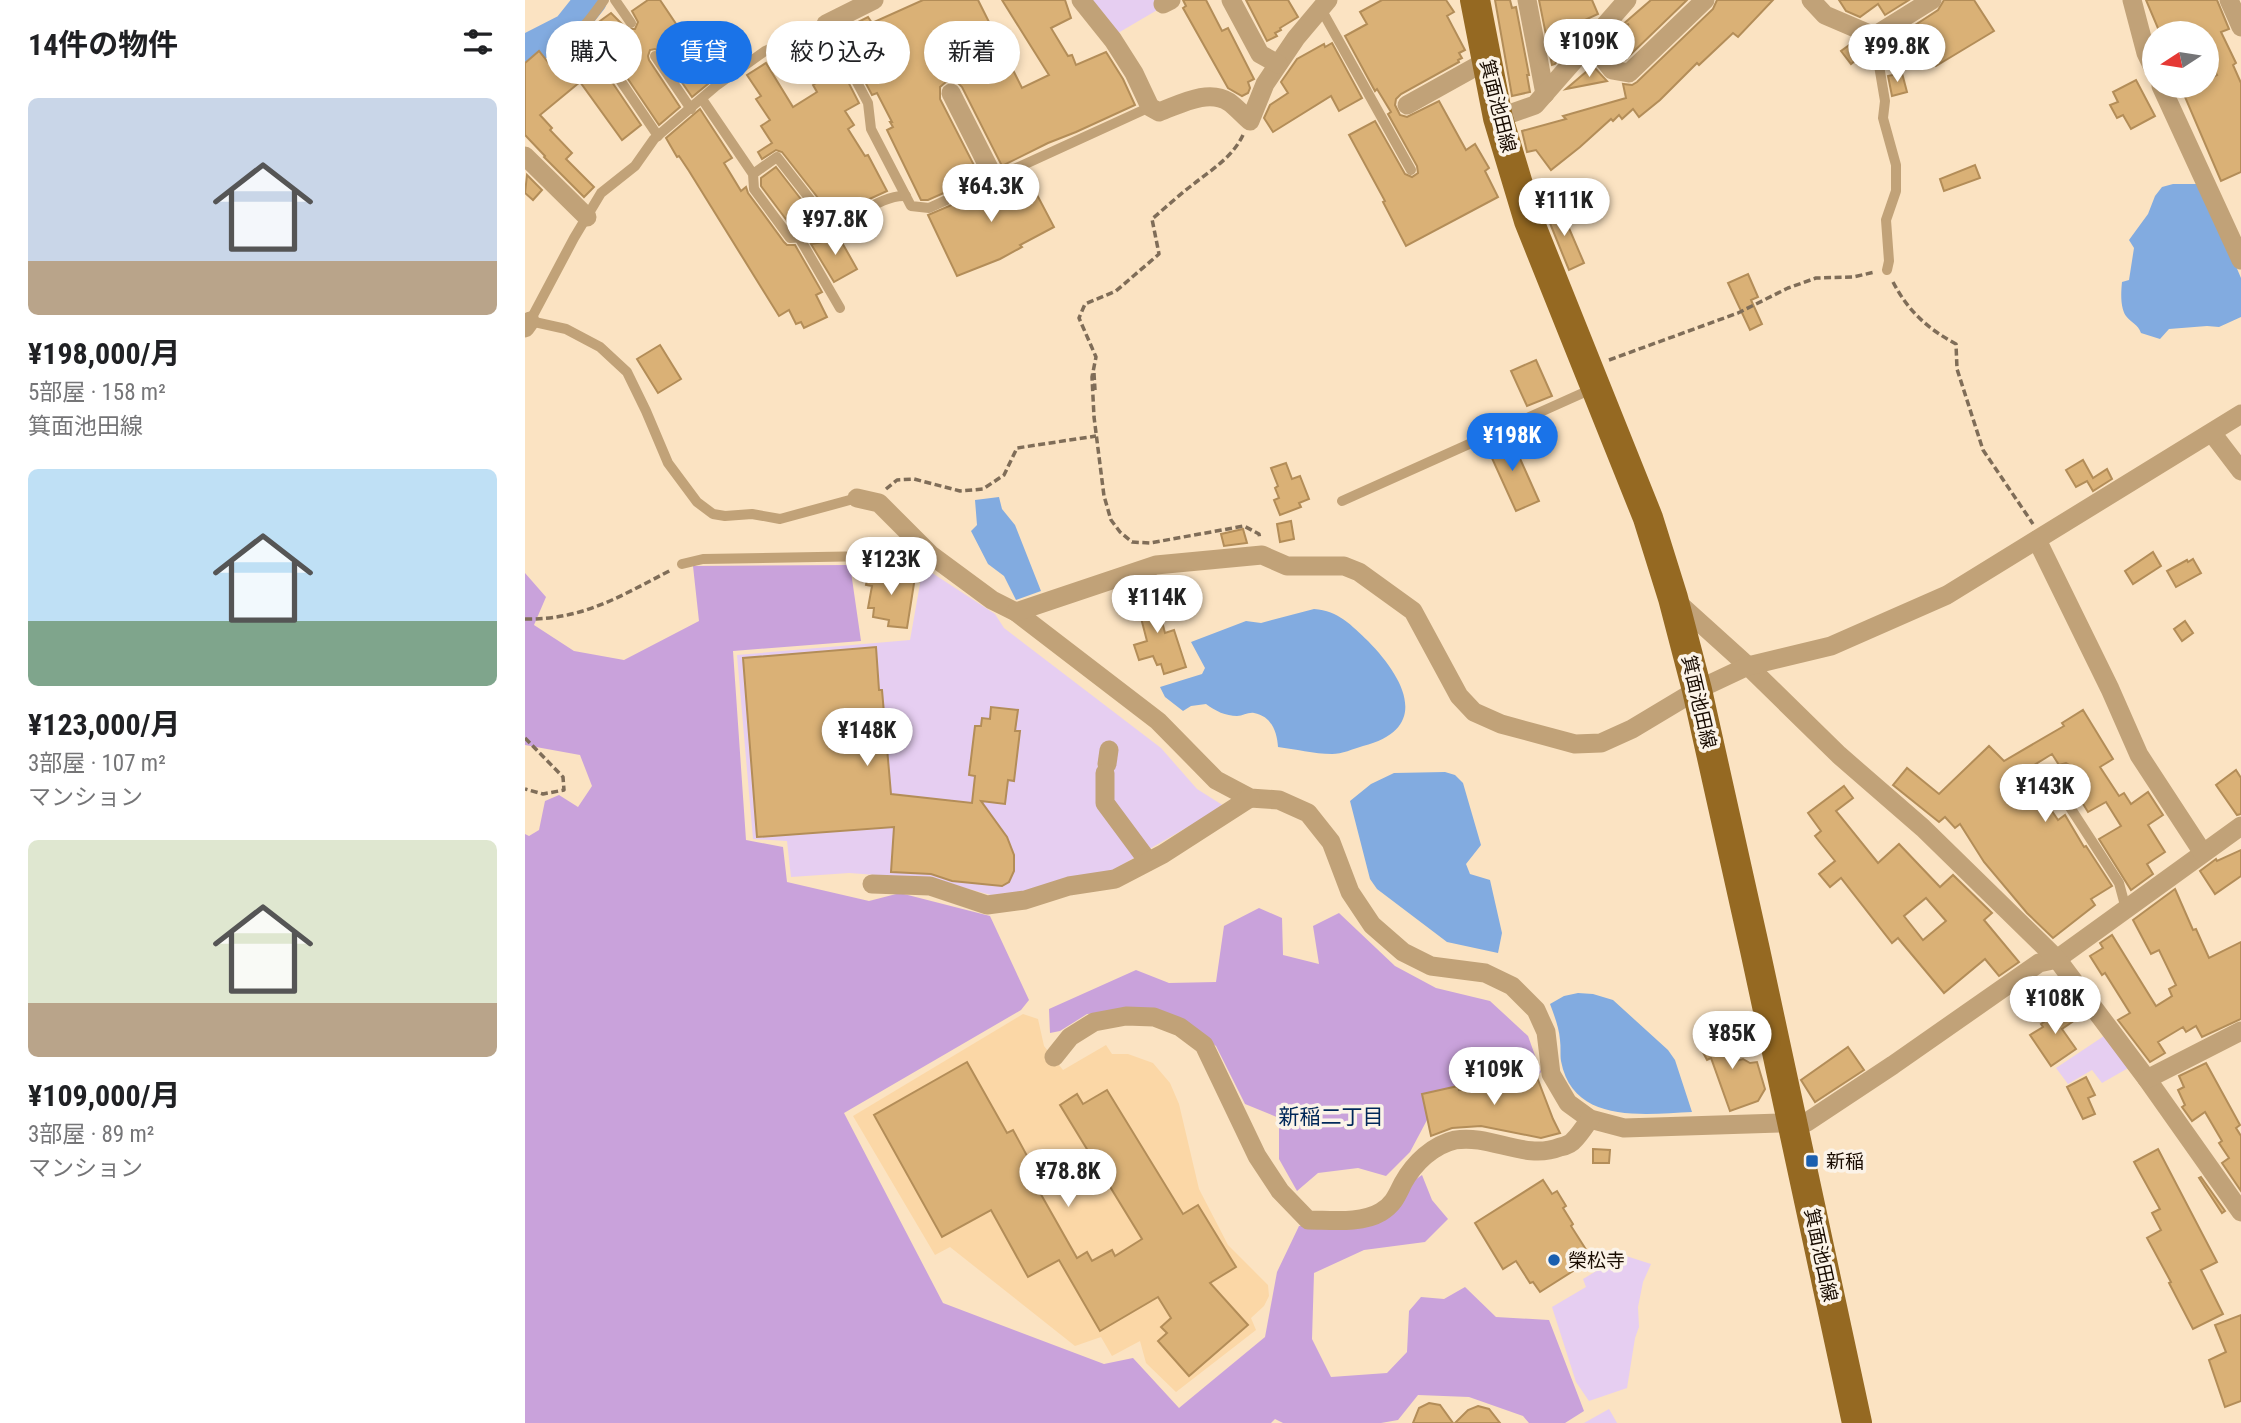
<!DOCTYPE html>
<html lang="ja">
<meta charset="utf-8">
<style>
:root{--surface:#fff;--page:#f6f6f6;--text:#202124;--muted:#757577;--accent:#1a73e8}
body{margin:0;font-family:"Roboto Condensed","Noto Sans JP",sans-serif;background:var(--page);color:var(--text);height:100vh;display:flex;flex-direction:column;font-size:26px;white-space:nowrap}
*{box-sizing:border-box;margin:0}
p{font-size:23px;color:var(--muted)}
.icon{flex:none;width:38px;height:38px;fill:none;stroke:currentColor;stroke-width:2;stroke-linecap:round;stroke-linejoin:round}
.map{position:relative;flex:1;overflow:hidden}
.drawer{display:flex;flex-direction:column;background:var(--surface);width:525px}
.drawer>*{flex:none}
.guide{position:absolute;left:21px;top:21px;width:665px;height:63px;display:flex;gap:14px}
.needle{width:46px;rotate:258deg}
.controls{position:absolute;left:1617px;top:21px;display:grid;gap:14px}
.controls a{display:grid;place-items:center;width:77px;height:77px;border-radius:50%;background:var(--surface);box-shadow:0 4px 10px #0003;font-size:35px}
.price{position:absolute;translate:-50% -60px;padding:0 16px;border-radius:24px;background:#fff;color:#222;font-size:23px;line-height:46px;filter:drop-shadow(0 2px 4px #0008)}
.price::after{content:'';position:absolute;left:50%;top:42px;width:21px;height:16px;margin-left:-10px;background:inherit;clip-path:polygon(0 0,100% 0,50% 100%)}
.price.active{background:var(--accent);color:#fff}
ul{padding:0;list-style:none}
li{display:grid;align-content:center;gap:14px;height:371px;padding:0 28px}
li span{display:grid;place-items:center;height:217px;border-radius:10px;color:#555}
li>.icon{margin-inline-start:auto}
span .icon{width:126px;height:126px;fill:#fffc;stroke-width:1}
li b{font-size:30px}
h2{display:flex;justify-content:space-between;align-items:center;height:84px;padding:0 28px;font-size:30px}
.tag{padding:0 24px;border-radius:32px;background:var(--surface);box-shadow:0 4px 10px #0003;font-size:24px;line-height:63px}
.tag.active{background:var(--accent);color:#fff}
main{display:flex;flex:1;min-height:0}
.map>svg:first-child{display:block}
</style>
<main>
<section class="drawer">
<h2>14件の物件<svg class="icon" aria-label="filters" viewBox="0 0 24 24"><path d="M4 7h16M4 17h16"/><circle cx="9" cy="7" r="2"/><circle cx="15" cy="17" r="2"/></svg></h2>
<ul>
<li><span style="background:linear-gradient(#c9d6e8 75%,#b9a48a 0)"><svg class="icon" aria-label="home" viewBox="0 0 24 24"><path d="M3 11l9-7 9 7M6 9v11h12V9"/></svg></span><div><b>¥198,000/月</b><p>5部屋 · 158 m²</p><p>箕面池田線</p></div></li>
<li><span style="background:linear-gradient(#bfe0f5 70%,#7fa58c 0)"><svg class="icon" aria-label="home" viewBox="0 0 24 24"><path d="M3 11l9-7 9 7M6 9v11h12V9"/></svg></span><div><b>¥123,000/月</b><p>3部屋 · 107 m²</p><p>マンション</p></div></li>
<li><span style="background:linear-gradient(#dfe7d0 75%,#b9a48a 0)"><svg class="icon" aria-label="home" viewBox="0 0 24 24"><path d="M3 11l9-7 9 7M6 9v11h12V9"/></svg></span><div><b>¥109,000/月</b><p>3部屋 · 89 m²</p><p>マンション</p></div></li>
</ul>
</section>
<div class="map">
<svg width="1716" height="1423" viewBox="0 0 1716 1423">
<rect width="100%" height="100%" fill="#fbe3c2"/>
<polygon fill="#fbd7a6" points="498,1014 513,1019 519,1046 538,1070 581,1045 587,1054 603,1054 628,1063 645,1083 654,1104 674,1189 703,1245 743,1285 744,1296 739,1306 726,1318 731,1330 651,1392 621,1363 615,1341 587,1356 576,1337 550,1346 425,1247 410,1255 328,1116"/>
<g fill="#e6cef1">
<polygon points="560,0 630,0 639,6 588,36"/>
<polygon points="398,567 470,614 479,628 636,748 672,789 699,806 588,870 495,892 466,895 406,879 324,873 266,877 262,841 228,839 212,655 385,640"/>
<polygon points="1582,1034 1605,1067 1577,1083 1567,1070 1543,1084 1531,1068"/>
<polygon points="1098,1255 1126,1264 1118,1282 1113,1307 1114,1327 1110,1338 1102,1388 1064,1401 1051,1382 1027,1307 1061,1287 1058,1279"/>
<polygon points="1084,1409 1092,1423 1059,1423"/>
</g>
<g fill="#c9a2db">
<polygon points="325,565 336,641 208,651 221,840 258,847 262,882 344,901 375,893 465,916 504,1000 496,1010 319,1113 418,1303 579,1364 608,1358 654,1408 740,1337 752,1272 774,1226 824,1226 897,1175 907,1200 923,1219 900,1242 839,1250 789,1273 787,1339 806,1377 862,1373 882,1352 884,1311 896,1297 919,1299 940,1287 971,1317 1024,1320 1059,1411 1040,1423 1004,1423 998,1416 944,1397 893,1395 873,1420 856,1423 758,1423 750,1419 746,1423 0,1423 0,834 4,836 14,830 20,801 34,795 53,807 67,786 55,755 0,745 0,573 21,597 9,625 49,651 99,660 174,621 168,566"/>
<polygon points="734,908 757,918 758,955 794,964 788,926 814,913 870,966 911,988 965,1001 1003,1036 1016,1072 998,1093 910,1105 885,1152 861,1176 833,1168 793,1173 772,1191 754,1159 754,1118 720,1104 691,1046 650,1016 592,1012 562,1014 535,1031 525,1033 524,1009 611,970 644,983 691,982 699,926"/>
</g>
<g fill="#82abe0">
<path d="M1648,184H1676L1716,278V317L1694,327L1682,326L1644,329L1635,339L1616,333C1613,324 1606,323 1601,316C1595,307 1596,292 1597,282L1604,280L1609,248L1604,240L1623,214L1630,196L1637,187Z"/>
<polygon points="474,497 477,509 490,525 516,591 491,600 479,576 463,564 446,531 452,525 450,500"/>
<path d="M789,609C814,611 826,625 843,641C879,678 907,728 838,746C828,749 817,754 807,754C789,754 770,749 753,747C752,731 746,716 729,713C723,712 718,716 712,716C701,716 690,711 681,704L666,706L658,711L640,697L635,687L677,674L680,668L666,642L721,621L736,623Z"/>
<polygon points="920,772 930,775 938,783 956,845 941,864 945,874 965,880 977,933 973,953 922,942 852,889 845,879 825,801 846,784 869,773"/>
<path d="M1053,993L1068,994L1088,1000L1143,1050L1150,1060L1167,1112C1120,1114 1048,1125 1036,1061C1035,1055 1036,1047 1035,1040C1034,1027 1029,1015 1025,1004L1039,996Z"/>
</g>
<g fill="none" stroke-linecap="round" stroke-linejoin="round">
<polyline stroke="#82abe0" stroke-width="32" points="0,51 43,29 66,0"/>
</g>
<g fill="#dab176" stroke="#b38d58" stroke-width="2" fill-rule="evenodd">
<polygon points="123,0 135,0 170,52 180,62 178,64 189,79 167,97 136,52 130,49 125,50 123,56 124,60 155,107 134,125 74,36 78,33 71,24 86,13 102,29 110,29 113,22 107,11"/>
<polygon points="398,0 453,0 497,88 524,75 477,0 540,0 546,18 526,28 543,56 547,55 551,65 581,52 598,79 610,105 551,132 523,143 477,166 437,87 432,82 421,82 415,87 415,99 455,177 403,200 396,200 362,130 368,127 365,122 367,122 352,93 347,95 329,61 334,58 330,50 332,49 321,28 343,17 347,23"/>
<polygon points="658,0 681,0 697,31 703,28 729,79 723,82 725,88 723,93 717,96 703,88 658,8 661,6"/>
<polygon points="721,0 763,0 773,17 755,28 756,30 750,33 752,36 742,41"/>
<polygon points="857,0 921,0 929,12 922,16 940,50 934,53 937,58 933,60 934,62 876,94 871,99 870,105 875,115 882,117 914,101 941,150 950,144 964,168 960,171 973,197 881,246 858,202 860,201 824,135 850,121 880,174 887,177 893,173 892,166 863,114 866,112 852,89 850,91 820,36 842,24 835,12"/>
<polygon points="970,0 985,0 987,8 991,7 1004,75 1002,75 1005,92 987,96"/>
<polygon points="1014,0 1067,0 1073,14 1051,24 1053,35 1039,38 1041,51 1030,64 1027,65"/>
<polygon points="1126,0 1162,0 1100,60 1094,59 1082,43 1104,24 1096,26"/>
<polygon points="1192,0 1248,0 1213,37 1208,33 1174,65 1172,63 1135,100 1114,117 1108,109 1097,119 1094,115 1088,121 1086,119 1055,147 1026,170 1011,150 1002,152 997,131 1041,119 1038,116 1101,98 1098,84 1107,85 1112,82 1188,9"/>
<polygon points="1314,0 1384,0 1360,15 1353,4 1335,17 1321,11"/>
<polygon points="1419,0 1449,0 1469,31 1411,66 1401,51 1379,70 1358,46 1413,10"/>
<polygon points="1621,0 1692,0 1704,29 1696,32 1711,63 1708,65 1716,83 1716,172 1696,181 1657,90 1656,86 1682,86 1682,80 1692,75 1682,52 1682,33 1675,33 1673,29 1662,33 1635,33"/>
<polygon points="1330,41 1335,43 1341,52 1326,64 1316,51"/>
<polygon points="807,43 837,98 814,111 806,96 748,132 739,118 745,105 763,93 756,82 772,59 799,44 800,47"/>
<polygon points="64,48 116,125 97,140 55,82 15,115 27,128 25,130 47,153 41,159 69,187 59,197 19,157 20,156 0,135 0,63 14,51 26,66 41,55 46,62"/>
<polygon points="241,63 268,107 292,92 288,85 316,68 334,103 320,111 329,125 323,129 340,156 343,155 362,191 338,202 336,200 323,210 308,217 257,152 251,150 237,159 233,152 247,143 236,126 245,120 231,99 236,96 222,75"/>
<polygon points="1068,66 1082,81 1041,89"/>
<polygon points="1377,73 1382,92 1367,96 1363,76"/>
<polygon points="1611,80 1630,116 1606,129 1598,115 1592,118 1585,105 1593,102 1588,92"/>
<polygon points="175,109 207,158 199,163 216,191 221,187 223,193 259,242 262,245 270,245 297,292 291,295 302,317 279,328 276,322 271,324 264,310 254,316 164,171 154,156 152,157 141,138"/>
<polygon points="1450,165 1455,178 1419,191 1415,179"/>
<polygon points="251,167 296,225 291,229 269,230 236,186 236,178"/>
<polygon points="500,172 529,227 495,245 497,247 475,259 432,276 403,215 464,189 474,189 480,181"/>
<polygon points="2,175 17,190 8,200 0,193"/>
<polygon points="1034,205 1059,263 1044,270 1020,211"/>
<polygon points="311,232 332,269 309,282 286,244 298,242"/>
<polygon points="1223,274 1233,297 1226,300 1237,324 1225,330 1203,283"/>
<polygon points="135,345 156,379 133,393 112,359"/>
<polygon points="1011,360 1027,396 1002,406 986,371"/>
<polygon points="984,434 1014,501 991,511 961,445"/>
<polygon points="1558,460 1568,478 1582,469 1587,479 1568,491 1562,481 1551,487 1541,470"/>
<polygon points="761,463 767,479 775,476 784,499 774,503 776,507 755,515 749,500 754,498 750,488 753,486 746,468"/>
<polygon points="766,521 769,539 755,542 752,524"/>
<polygon points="718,529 722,543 699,546 696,534"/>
<polygon points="1628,552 1636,566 1608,584 1600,571"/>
<polygon points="1668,559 1676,573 1651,587 1642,571 1662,560 1663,562"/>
<polygon points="344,570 390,577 382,628 363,626 364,620 348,617 349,608 343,608 347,586 341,585"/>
<polygon points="628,587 640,633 649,630 661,667 639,674 636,664 632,665 628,656 614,660 609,645 622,641 609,591"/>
<polygon points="1660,621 1668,633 1657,641 1649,629"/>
<polygon points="351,647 354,690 357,690 366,794 447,803 450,776 444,775 450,726 456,726 457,718 465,719 466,707 493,710 490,731 495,731 489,781 483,780 480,804 456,801 482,837 489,855 489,871 484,882 477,886 427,881 406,874 366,872 369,827 232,837 218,658"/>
<polygon points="1558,710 1588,759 1575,767 1594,796 1599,793 1606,804 1623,792 1638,815 1623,825 1640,852 1622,864 1628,874 1606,890 1574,839 1596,826 1581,802 1563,812 1542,778 1547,773 1546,766 1541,763 1534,765 1527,754 1501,770 1507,780 1495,788 1495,796 1502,799 1515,793 1533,820 1540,815 1559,847 1561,846 1587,886 1566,899 1570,905 1528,938 1502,913 1459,862 1435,824 1430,828 1420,817 1414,822 1368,785 1382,768 1414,794 1464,746 1479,761 1539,726 1537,723"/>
<polygon points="1711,770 1716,778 1716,814 1712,815 1691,785"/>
<path d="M1319,786L1328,798L1311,811L1353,863L1374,844L1415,887L1428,875L1467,913L1459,920L1494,962L1474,976L1460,959L1419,993L1373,938L1367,943L1316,878L1305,887L1294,874L1310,861L1290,836L1296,831L1283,813ZM1401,898L1421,921L1398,940L1379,916Z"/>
<polygon points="1716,850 1716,876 1690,894 1675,871 1691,859 1692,861"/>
<polygon points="1650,889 1668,930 1671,929 1684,958 1716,942 1716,1019 1677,1037 1671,1026 1661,1032 1658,1027 1633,1042 1640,1053 1625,1062 1593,1020 1605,1013 1580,973 1577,975 1565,956 1578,948 1575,943 1587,935 1631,1006 1647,996 1644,989 1651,985 1634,950 1626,954 1608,920"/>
<polygon points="1544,1005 1553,1018 1537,1029 1551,1049 1526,1066 1505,1035 1518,1027 1516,1024"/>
<polygon points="1188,1025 1204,1055 1208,1054 1211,1061 1218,1059 1225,1063 1232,1062 1240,1089 1233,1101 1205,1111 1186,1058 1182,1060 1169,1036"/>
<polygon points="1323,1047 1339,1070 1290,1102 1276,1080"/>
<polygon points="1005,1059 1028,1119 1035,1133 1016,1138 956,1126 927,1128 906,1136 897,1094 933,1086 934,1090 988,1092 979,1068"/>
<polygon points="442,1062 482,1133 488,1130 507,1165 501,1168 552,1258 562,1252 567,1261 587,1250 590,1256 617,1239 535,1105 552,1094 558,1104 582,1090 658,1214 673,1205 711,1267 685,1283 723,1325 664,1376 633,1341 642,1333 636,1327 646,1318 633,1297 575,1331 534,1260 503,1277 466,1210 417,1237 349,1115"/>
<polygon points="1681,1063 1715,1125 1711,1128 1716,1136 1716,1191 1697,1163 1704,1158 1694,1143 1697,1141 1680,1112 1667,1121 1657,1107 1660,1105 1653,1090 1659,1087 1654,1076"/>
<polygon points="1561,1077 1570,1095 1563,1098 1570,1114 1558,1119 1542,1087"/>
<polygon points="1068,1149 1085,1150 1084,1163 1068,1163"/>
<polygon points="1633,1149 1692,1262 1676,1270 1698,1314 1668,1329 1644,1283 1646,1282 1622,1238 1636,1230 1627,1213 1635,1209 1609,1162"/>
<polygon points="1676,1177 1700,1211 1697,1213 1674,1178"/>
<polygon points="1018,1180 1027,1194 1032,1191 1041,1206 1038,1208 1048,1224 1046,1226 1067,1259 1015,1292 1008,1282 1005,1283 991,1261 978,1269 950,1223"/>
<polygon points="1716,1315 1716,1401 1700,1407 1684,1360 1701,1352 1690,1325"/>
<polygon points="904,1403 915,1405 928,1423 888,1423 894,1408"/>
<polygon points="953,1406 964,1409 975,1423 930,1423 943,1410"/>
</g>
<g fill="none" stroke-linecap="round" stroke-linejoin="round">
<g stroke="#7f6d58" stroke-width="3.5" stroke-dasharray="7 3.5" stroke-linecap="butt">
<path d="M718,135C707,158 686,170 666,186C653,196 640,208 627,219L634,254L591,291L560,304L554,318L571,357L567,377L569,417L579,496L586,520L595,532L607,542L625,543L719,526L734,534L735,539"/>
<path d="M1368,282C1383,311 1403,329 1431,344L1432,369L1458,450L1508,524"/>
<polyline points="1084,360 1213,313 1263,288 1291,278 1328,277 1350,272"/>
<polyline points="569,373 570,390"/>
<polyline points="361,489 372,480 389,479 435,491 458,489 479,475 492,448 571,436"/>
<path d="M0,619C58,620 96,596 146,570"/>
<polyline points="0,738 38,777 39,790 18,794 0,789"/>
</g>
<g stroke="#c1a278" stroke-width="10">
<polyline points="90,0 106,23"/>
<polyline points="796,9 886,170"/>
<polyline points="59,27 133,136"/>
<polyline points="1349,36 1360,101 1358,118 1371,165 1371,191 1361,220 1364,261 1362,270"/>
<path d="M31,50C52,37 65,20 79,0"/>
<polyline points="130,56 166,109"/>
<polyline points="177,99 228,174 229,189 265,238 294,236 306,226 252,157 228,174"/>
<path d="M306,226C329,219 358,194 381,196"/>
<polyline points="275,239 315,308"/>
<polyline points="332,498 255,519 227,514 200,516 188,514 172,502 143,463 121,411 102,372 75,347 41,329 5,321 49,238 76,193 110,166 129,139 191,86 240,51 301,24 343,103 346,129 386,206 404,208 625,107"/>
<polyline points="817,501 1069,388"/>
<polyline points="157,564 178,559 405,555"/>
<polyline points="1526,778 1594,883 1601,909"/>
<polyline points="1501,792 1540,770"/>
</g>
<g stroke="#c1a278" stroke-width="19">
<path d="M556,0L588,40L609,73L625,107L634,112C654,105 683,88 704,102C711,107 718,115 725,121L740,84L771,38L803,0"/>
<polyline points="706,0 735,54 753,64"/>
<polyline points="1002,0 1020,94"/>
<polyline points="1286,0 1300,15 1349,36 1407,0"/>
<polyline points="1607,0 1621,53 1629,70"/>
<polyline points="1704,0 1716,27"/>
<polyline points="638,4 646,0"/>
<polyline points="301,24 349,0"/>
<polyline points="1065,42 1087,70 1104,73 1180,0"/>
<polyline points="1636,86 1716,260"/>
<polyline points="426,93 469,178"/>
<polyline points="882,105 961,61"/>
<polyline points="973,118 1010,105 1102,0"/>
<polyline points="0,156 62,217"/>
<polyline points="0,328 5,321"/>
<polyline points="1687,433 1716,471"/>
<polyline points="332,498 354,503 406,555 467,600 491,612 633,721 691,780 725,798 754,800 783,813 806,842 825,892 847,925 878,952 906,966 960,973 987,986 1011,1010 1021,1032 1026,1074 1043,1103 1065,1119 1099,1128 1282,1122 1368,1065 1514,963 1532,959 1716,826"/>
<polyline points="1512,540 1585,689 1614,755 1678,853"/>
<polyline points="1151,601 1223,666 1314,755 1398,828 1532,959 1622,1079 1716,1212"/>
<polyline points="491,612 631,565 737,555 762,566 819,566 834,572 888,611 934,696 949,712 976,724 1050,744 1076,743 1107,729 1172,690 1223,666 1306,646 1422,595 1716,414"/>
<polyline points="582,764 584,750"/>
<polyline points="580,773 580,803 623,861"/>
<polyline points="347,884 405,886 462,905 500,900 544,886 590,879 638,854 725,798"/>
<path d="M529,1057L545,1037L569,1022L601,1016L629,1017L655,1027L679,1045L732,1156L755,1191L783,1220C806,1220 836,1224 856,1212C869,1204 872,1195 878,1183C889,1163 908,1145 930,1140C966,1134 1000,1161 1035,1147C1040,1146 1046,1144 1049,1140C1055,1134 1060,1126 1065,1119"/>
<polyline points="1622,1079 1716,1031"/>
</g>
<polyline stroke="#956922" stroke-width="30" points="950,0 973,118 1004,221 1123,518 1148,598 1172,690 1230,950 1332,1423"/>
</g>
<g fill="#1a5faf" stroke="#fbf3e8" stroke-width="2.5">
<rect x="1280" y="1154" width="14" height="14" rx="3.5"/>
<circle cx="1029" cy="1260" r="7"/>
</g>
<g text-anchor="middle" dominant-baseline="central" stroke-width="7" stroke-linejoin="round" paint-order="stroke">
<g font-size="19" fill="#180b00" stroke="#fbf3e8">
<text transform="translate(973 106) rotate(76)">箕面池田線</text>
<text transform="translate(1174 702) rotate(77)">箕面池田線</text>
<text transform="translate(1296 1255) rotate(78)">箕面池田線</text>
</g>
<g font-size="19" fill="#180b00" stroke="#fbf3e8" text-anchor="start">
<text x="1301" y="1161">新稲</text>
<text x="1043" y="1260">榮松寺</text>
</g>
<g font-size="21" fill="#002859" stroke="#fbf3e8">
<text x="806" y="1117">新稲二丁目</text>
</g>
</g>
</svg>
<div class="controls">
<a><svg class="needle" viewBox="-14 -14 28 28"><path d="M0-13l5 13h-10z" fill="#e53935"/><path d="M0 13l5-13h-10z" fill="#757577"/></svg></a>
</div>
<b class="price" style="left:1064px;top:79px">¥109K</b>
<b class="price" style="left:1372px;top:84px">¥99.8K</b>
<b class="price" style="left:466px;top:224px">¥64.3K</b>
<b class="price" style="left:1039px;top:238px">¥111K</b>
<b class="price" style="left:310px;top:257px">¥97.8K</b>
<b class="price active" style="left:987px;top:473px">¥198K</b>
<b class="price" style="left:366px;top:597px">¥123K</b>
<b class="price" style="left:632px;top:635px">¥114K</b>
<b class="price" style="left:342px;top:768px">¥148K</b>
<b class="price" style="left:1520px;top:824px">¥143K</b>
<b class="price" style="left:1530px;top:1036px">¥108K</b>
<b class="price" style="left:1207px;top:1071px">¥85K</b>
<b class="price" style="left:969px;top:1107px">¥109K</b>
<b class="price" style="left:543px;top:1209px">¥78.8K</b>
<div class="guide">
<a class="tag">購入</a>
<a class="tag active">賃貸</a>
<a class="tag">絞り込み</a>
<a class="tag">新着</a>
</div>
</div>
</main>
